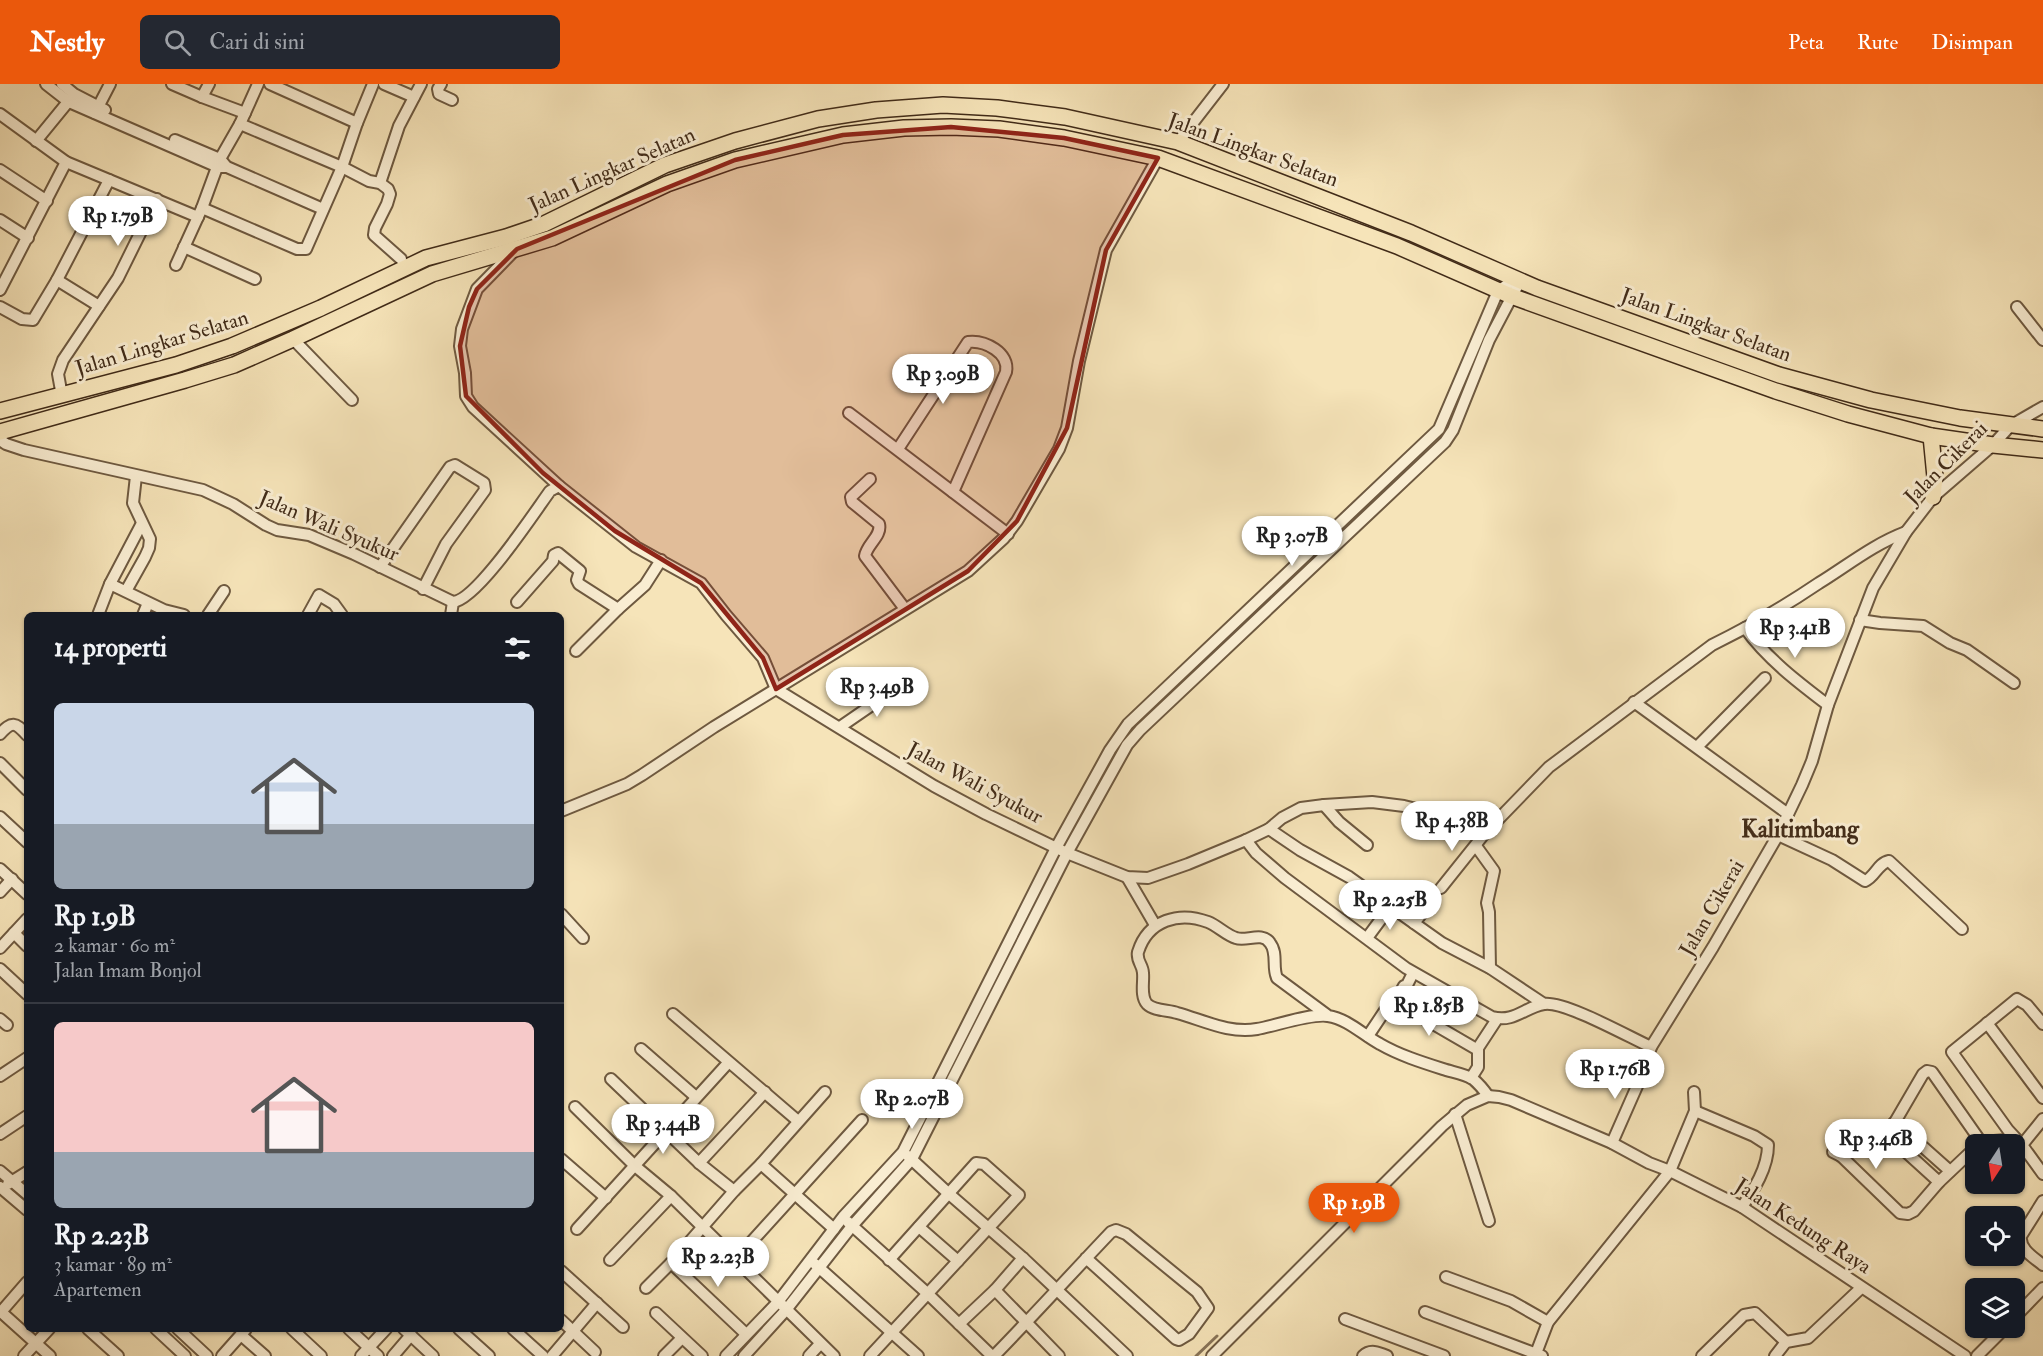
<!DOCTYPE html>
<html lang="id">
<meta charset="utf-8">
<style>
:root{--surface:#171b24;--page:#242831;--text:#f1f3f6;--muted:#9ea1a6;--line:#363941;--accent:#ea580c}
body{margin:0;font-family:"IM FELL Double Pica",serif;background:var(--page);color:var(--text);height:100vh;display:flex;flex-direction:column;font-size:22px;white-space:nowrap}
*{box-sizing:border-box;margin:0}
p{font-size:20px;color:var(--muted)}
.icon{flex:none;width:33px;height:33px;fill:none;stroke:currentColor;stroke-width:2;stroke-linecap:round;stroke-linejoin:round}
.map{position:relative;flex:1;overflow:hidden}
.sheet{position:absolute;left:24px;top:528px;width:540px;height:720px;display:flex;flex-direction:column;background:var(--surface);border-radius:9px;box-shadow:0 2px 4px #0004}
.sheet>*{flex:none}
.needle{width:39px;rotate:192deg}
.tools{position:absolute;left:1965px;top:1050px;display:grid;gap:12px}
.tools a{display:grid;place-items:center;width:60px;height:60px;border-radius:9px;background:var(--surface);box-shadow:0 2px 4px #0004;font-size:30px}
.price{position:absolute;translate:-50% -51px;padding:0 14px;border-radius:21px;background:#fff;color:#222;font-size:20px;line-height:39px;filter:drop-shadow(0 2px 3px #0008)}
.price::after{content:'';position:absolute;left:50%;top:36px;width:18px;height:14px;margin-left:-9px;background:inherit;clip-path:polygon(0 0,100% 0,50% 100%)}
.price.on{background:var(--accent);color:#fff}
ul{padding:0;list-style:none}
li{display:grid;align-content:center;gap:12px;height:318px;padding:0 30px}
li+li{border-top:2px solid var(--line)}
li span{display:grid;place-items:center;height:186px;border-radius:9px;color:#555}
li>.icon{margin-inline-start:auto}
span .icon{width:108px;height:108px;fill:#fffc;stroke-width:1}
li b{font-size:26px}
h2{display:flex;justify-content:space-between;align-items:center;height:72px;padding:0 30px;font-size:26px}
header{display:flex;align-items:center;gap:36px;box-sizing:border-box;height:84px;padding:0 30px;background:var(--accent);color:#fff}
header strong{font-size:28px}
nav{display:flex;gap:33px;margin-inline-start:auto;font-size:21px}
.search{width:420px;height:54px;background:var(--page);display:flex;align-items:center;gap:15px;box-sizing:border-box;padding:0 21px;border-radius:9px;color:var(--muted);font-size:22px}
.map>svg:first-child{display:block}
</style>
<header>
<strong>Nestly</strong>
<div class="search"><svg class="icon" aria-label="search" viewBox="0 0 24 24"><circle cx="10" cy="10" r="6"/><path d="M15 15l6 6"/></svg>Cari di sini</div>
<nav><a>Peta</a><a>Rute</a><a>Disimpan</a></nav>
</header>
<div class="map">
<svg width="2043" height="1272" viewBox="0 0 2043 1272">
<rect width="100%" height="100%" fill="#f6e4b9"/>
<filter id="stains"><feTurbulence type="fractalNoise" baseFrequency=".00333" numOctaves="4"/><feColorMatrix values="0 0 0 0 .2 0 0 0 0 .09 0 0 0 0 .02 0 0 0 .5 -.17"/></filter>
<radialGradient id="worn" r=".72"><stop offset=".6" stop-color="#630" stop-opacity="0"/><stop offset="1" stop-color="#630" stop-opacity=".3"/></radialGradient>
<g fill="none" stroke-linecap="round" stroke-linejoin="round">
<polyline stroke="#887458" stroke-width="3" points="1196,1272 1217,1252"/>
<g stroke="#6e5940" stroke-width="14">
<g id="minor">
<polyline points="46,0 69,18 218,83 227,83 323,125"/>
<polyline points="62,0 74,10 105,26"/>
<polyline points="172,0 202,13 245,29"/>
<polyline points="270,0 357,39"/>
<polyline points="384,0 414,13"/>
<polyline points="441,0 438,5 439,10 452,16"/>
<polyline points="202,13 209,0"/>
<polyline points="95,29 110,0"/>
<polyline points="0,30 66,78 198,133"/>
<polyline points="240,40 342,83 369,97 380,99 388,105 390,110 387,120 375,144 374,151 401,175"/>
<polyline points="175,56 220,75 225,81"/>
<polyline points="36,57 72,13"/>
<polyline points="1178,58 1223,0"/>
<polyline points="0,86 47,117"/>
<polyline points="380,99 399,42 421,0"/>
<polyline points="202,124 297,165 306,165 342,83 357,39 373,0"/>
<polyline points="0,136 28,154"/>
<polyline points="184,163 255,195"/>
<polyline points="516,165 477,205 462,245 460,262 465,289 466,312 473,323 559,402"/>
<polyline points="176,181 202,124 220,75 240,40 258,0"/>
<polyline points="57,196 99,222"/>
<polyline points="0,206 66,78"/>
<polyline points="0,223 22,235 33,236 57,196 109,96"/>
<polyline points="2017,223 2043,256"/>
<polyline points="293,255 352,316"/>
<polyline points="62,312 58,290 63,276 118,194 157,115"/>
<polyline points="849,329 1008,450"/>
<path d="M0,356L6,360L24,366L203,406L233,420L266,441L277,446L309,451L354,470L453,518C477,516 534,429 550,407L559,402L636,463L701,499L726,531L763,574L776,605L934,702L986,730L1067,769L1127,793L1148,794L1188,780L1246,756L1269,745L1282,734L1301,724L1324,721L1372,718L1404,722L1437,730L1485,749"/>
<path d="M898,365L968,258C985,256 1010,269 1006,288L953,408"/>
<path d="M870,395L851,413L852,418L879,440C882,452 867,460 865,472L905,525"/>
<polyline points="141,441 110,500 164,526 184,531"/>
<polyline points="380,483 450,383 455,381 484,399 485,406 446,460 423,505"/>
<polyline points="126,507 145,473 149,464 150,455 133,419 136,392"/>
<polyline points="517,518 553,477 554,471 558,469 580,487 577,496 579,500 618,525"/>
<polyline points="98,531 110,500"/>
<polyline points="143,531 148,519"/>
<polyline points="208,531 224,507"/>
<polyline points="308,531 319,511 334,520 342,531"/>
<polyline points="451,531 453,518"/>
<polyline points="1860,536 1880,539 1923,542 1950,559 1967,566 2014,599"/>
<path d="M1745,544C1766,574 1799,599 1828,621"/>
<polyline points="576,567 618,525 645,501 661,476"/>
<polyline points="1634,618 1788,730"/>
<polyline points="840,643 901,601"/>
<path d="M0,650C12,637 15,638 27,651"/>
<polyline points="1697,663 1765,594"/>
<polyline points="0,679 27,706"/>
<polyline points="1324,721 1339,738 1367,761"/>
<polyline points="561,727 627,700 642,691 714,643 968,487 1004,454 1017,437 1059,365 1067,344 1079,277 1106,166 1158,74"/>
<polyline points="0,733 27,758"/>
<polyline points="1269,745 1300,766 1349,793 1442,859 1490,884 1544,920"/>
<path d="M1778,751L1832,776L1865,797C1875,793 1878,779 1889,777L1962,845"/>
<path d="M1246,756L1256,769L1285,794L1406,884L1492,933C1514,939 1525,923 1544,920C1565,917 1629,953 1651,963"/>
<polyline points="1476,762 1494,787 1487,819 1489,828 1490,884"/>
<polyline points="0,785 27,810"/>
<polyline points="1127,793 1155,841"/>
<path d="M1441,804L1485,749L1549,683L1712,561C1749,543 1785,522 1819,499C1848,481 1874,460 1906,448"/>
<polyline points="0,808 12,795"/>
<polyline points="561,830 583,854"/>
<polyline points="1414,839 1427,823"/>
<polyline points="14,849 27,862"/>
<polyline points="1367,854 1390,823"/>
<polyline points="0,864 27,835"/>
<polyline points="0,885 27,910"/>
<polyline points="1395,918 1404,902 1406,903 1413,889"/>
<polyline points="673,930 798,1037"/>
<path d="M1327,931L1277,894C1272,883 1278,869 1270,859C1262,847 1246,858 1236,854C1226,851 1218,842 1208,838C1179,827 1148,836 1138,868C1136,877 1143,881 1143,889C1144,898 1140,912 1147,920C1154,927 1169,926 1177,929C1203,936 1229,950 1257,945C1275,942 1311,929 1328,932C1348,935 1363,951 1380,960C1399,971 1421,978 1443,985C1452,988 1465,990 1473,995C1479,1000 1484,1006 1488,1012"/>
<polyline points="0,935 7,941"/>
<polyline points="1987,939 2043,1014"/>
<polyline points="1368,952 1392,916 1478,966"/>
<polyline points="641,965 696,1013"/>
<polyline points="0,992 27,974"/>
<polyline points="1471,994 1478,983 1478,964 1497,935"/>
<polyline points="611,995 699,1079 734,1107"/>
<polyline points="575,1023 635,1082 671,1112 834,1272"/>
<path d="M1695,1027L1754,1052L1768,1061C1768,1084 1754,1105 1742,1123"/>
<polyline points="1455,1030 1489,1137"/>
<polyline points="2043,1035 2022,1061 2043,1090"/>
<polyline points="1895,1038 1950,1087"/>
<polyline points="1884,1048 1939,1098"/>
<polyline points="0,1050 27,1032"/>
<polyline points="1612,1059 1645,984 1651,963 1713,863 1778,751 1802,701 1812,677 1828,621 1873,504 1906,448 1933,413 1993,361 2010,342 2043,323"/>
<polyline points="1978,1060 1981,1058 2007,1056 2019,1060"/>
<polyline points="2022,1061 2008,1046 1952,968 2017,915 2027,921 2043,940"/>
<polyline points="1833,1068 1841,1072 1900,1129 1908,1130 1914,1127 1939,1098 1976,1063"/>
<polyline points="908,1072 948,1109 1023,1174 1127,1272"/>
<polyline points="1841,1072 1884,1048 1895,1038 1923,990 1927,987 1932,988 1981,1058"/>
<polyline points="561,1075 606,1114"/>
<polyline points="699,1079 765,1008"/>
<polyline points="761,1080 834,1145"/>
<polyline points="0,1087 27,1110"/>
<polyline points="8,1100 27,1088"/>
<polyline points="0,1103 27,1126"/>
<path d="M2043,1117L2021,1152C2019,1165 2033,1173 2043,1181"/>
<polyline points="848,1138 927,1209 992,1272"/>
<polyline points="919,1143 958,1177"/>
<polyline points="577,1145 728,979"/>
<polyline points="610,1176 671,1112"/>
<polyline points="735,1176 862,1036"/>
<polyline points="671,1179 746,1250"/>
<polyline points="815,1180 918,1272"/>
<polyline points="561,1187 623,1243"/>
<polyline points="1446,1193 1511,1217 1548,1238"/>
<polyline points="646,1204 671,1179 734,1107 761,1080 825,1008"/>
<polyline points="995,1206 1059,1272"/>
<polyline points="0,1227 50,1272"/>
<polyline points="1,1228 27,1198"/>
<polyline points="1425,1228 1542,1272"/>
<polyline points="656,1229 702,1272"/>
<polyline points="2014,1234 2043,1204"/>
<polyline points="1345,1235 1444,1272"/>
<polyline points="561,1236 595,1268"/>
<polyline points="959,1240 995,1206 1023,1174"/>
<polyline points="88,1245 118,1272"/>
<polyline points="156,1245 185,1272"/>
<polyline points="178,1245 207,1272"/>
<polyline points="292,1245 321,1272"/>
<polyline points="349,1245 378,1272"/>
<polyline points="404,1245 433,1272"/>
<polyline points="459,1245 489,1272"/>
<polyline points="513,1245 543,1272"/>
<polyline points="241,1251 265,1272"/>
<polyline points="24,1272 49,1245"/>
<polyline points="222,1272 246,1245"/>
<polyline points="361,1272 386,1245"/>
<polyline points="393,1272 411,1251"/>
<polyline points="552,1272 597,1219"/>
<polyline points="664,1272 682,1254"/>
<polyline points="726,1272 778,1218 843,1133 903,1068 1056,764 1110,666 1128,640 1439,345 1498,207 1515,195"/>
<polyline points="744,1272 786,1226 852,1142 912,1075 1067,769 1127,661 1140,646 1445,358 1453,346 1489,256 1520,197"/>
<polyline points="809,1272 820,1260"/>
<polyline points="870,1272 1019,1111 984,1080 976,1079 889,1176"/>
<path d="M994,1272C1034,1231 1072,1189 1111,1148L1116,1146L1126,1150L1197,1208L1208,1224L1189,1250L1179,1256L1176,1255L1086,1174"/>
<polyline points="1212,1272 1442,1042 1467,1021 1488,1012 1499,1013 1511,1016 1612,1059 1649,1079 1670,1087 1742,1123 1965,1272"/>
<path d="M1363,1272C1370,1265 1378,1268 1387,1272"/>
<polyline points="1535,1272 1548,1238 1670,1087 1695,1027 1694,1008"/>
<polyline points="1702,1272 1744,1231 1755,1229 1786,1258"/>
<polyline points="1775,1272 1786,1258 1808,1254 1861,1204"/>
<polyline points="1977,1272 2005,1244"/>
</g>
</g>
<g stroke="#412b18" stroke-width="18">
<g id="highway">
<polyline points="0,327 176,281 232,262 321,224 426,174 506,153 544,140 665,81 735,57 818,35 876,26 943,21 997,24 1065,33 1178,58 1411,149 1537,204 1779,291 1871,316 1960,334 2043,345"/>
<polyline points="0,348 185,296 234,281 293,255 432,190 552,154 667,100 735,76 843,51 904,44 951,43 999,45 1064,54 1158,74 1397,162 1511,212 1776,307 1848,330 1931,352 1993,361 2043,366"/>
<polyline points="1931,352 1935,393 1933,413"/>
</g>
</g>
<use href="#minor" stroke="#f9edd2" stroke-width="10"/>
<use href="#highway" stroke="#f6e4b9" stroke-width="15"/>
</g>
<path fill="#8f2418" fill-opacity="0.2" stroke="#8f2418" stroke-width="4.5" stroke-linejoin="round" d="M951,43L1064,54L1158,74L1106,166L1067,344L1017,437L968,487L776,605L763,574L701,499L615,447L543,389L466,312L460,262L469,223L477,205L517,165L735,76L843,51Z"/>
<g text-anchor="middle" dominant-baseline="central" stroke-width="6" stroke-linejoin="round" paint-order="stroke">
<g font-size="21" fill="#412b18" stroke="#f9edd2">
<text transform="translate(1253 66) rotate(20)">Jalan Lingkar Selatan</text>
<text transform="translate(612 86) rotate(-24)">Jalan Lingkar Selatan</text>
<text transform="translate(1706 241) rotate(20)">Jalan Lingkar Selatan</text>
<text transform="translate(162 259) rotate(-17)">Jalan Lingkar Selatan</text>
<text transform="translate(1946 379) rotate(-45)">Jalan Cikerai</text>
<text transform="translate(329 442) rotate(23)">Jalan Wali Syukur</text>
<text transform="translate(975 699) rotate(28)">Jalan Wali Syukur</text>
<text transform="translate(1712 824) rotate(-60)">Jalan Cikerai</text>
<text transform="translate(1803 1142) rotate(33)">Jalan Kedung Raya</text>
</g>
<g font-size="24" font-weight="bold" fill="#412b18" stroke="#f9edd2">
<text x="1800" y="745">Kalitimbang</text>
</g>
</g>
<rect width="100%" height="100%" filter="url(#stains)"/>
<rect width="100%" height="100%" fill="url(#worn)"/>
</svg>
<div class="tools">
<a><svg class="needle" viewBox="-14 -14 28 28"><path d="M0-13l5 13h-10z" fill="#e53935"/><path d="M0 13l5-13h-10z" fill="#9ea1a6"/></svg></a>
<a><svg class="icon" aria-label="locate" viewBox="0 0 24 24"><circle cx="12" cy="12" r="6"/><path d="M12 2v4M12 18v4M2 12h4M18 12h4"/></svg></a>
<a><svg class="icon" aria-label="layers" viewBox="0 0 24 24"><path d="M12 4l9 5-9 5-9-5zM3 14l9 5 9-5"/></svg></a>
</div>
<b class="price" style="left:118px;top:163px">Rp 1.79B</b>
<b class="price" style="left:943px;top:321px">Rp 3.09B</b>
<b class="price" style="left:1292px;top:483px">Rp 3.07B</b>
<b class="price" style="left:1795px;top:575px">Rp 3.41B</b>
<b class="price" style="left:877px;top:634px">Rp 3.49B</b>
<b class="price" style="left:1452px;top:768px">Rp 4.38B</b>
<b class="price" style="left:1390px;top:847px">Rp 2.25B</b>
<b class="price" style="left:1429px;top:953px">Rp 1.85B</b>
<b class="price" style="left:1615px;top:1016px">Rp 1.76B</b>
<b class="price" style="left:912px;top:1046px">Rp 2.07B</b>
<b class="price" style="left:663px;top:1071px">Rp 3.44B</b>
<b class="price" style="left:1876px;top:1086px">Rp 3.46B</b>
<b class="price on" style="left:1354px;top:1150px">Rp 1.9B</b>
<b class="price" style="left:718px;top:1204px">Rp 2.23B</b>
<section class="sheet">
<h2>14 properti<svg class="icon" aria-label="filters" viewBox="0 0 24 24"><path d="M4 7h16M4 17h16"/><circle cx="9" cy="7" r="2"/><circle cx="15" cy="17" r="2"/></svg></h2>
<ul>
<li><span style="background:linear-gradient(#c9d6e8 65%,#9aa5b1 0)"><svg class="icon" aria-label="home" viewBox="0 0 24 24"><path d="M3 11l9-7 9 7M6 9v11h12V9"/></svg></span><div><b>Rp 1.9B</b><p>2 kamar · 60 m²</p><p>Jalan Imam Bonjol</p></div></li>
<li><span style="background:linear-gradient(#f6c9c9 70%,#9aa5b1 0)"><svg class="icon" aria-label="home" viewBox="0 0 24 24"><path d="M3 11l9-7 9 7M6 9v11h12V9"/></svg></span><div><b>Rp 2.23B</b><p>3 kamar · 89 m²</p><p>Apartemen</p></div></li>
</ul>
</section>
</div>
